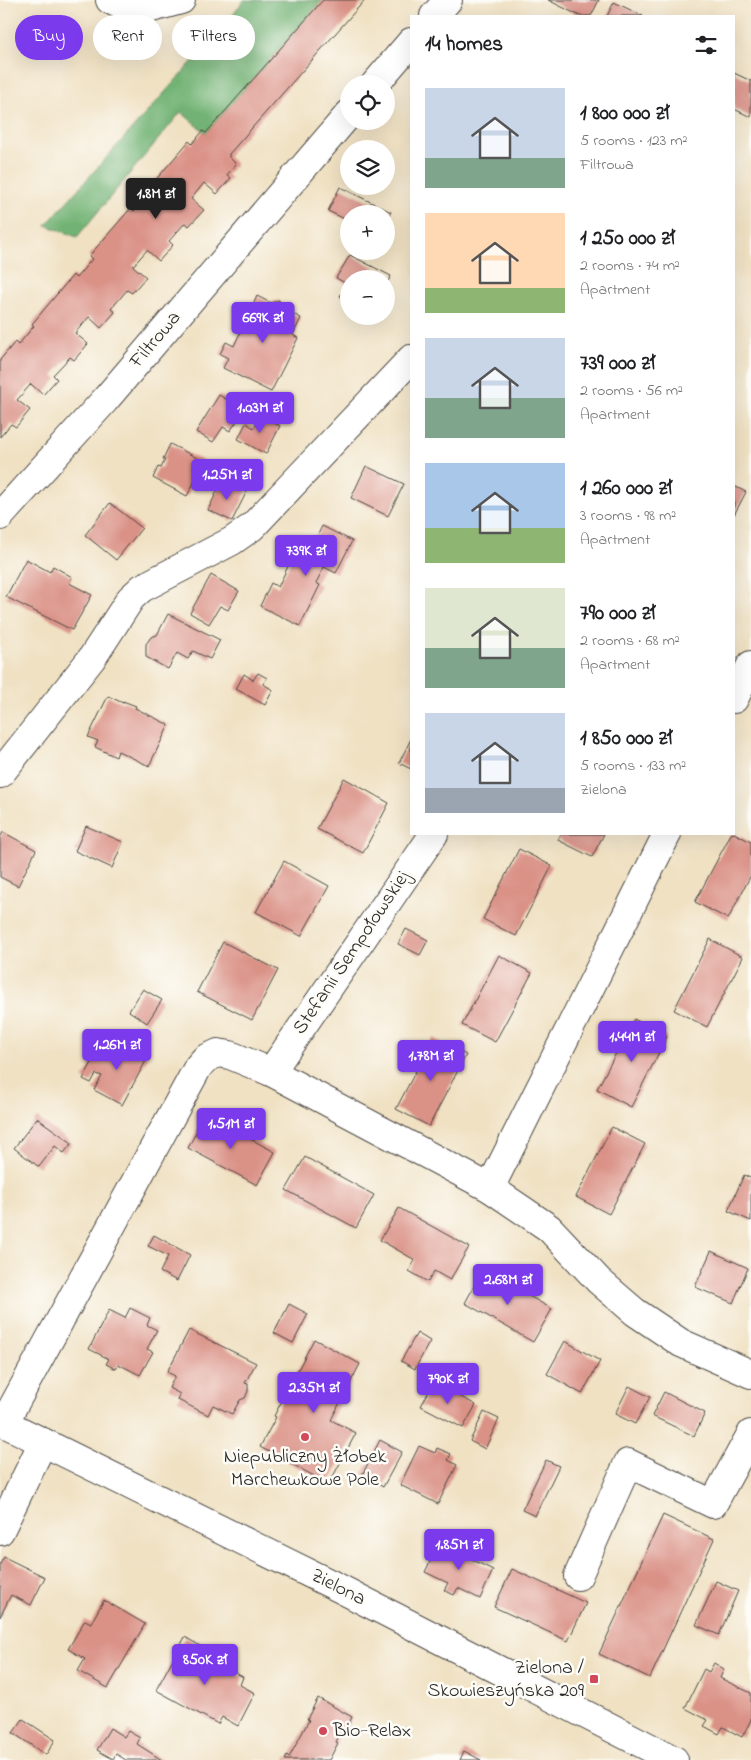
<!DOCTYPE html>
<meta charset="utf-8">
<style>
:root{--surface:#fff;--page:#f2f2f2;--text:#202124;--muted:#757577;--accent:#7c3aed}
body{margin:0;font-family:"Indie Flower",sans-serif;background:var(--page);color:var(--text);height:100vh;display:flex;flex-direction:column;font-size:19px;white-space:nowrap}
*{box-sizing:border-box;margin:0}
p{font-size:16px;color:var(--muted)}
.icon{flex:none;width:28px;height:28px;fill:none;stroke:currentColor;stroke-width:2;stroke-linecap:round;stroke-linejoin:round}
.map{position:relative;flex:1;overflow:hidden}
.panel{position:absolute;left:410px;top:15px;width:325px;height:820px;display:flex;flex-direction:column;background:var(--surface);border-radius:0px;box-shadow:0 5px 20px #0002}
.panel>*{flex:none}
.hud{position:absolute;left:15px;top:15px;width:320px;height:45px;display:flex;gap:10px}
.buttons{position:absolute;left:340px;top:75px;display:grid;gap:10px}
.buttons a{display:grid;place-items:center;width:55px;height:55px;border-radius:50%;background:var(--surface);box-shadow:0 5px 20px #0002;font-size:25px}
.price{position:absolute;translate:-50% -42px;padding:0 11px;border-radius:5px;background:var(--accent);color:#fff;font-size:16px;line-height:32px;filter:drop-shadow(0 1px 2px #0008)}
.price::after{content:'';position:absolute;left:50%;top:30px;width:15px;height:11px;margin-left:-8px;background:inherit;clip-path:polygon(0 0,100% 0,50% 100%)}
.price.current{background:#222;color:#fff}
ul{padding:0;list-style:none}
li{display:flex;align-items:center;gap:15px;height:125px;padding:0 15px}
li span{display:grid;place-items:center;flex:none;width:140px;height:100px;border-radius:0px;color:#555}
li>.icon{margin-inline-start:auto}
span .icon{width:60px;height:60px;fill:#fffc;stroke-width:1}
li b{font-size:21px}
h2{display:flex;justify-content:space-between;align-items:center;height:60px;padding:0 15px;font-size:21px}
.tag{padding:0 18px;border-radius:22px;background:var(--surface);box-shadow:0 5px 20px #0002;font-size:18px;line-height:45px}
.tag.current{background:var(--accent);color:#fff}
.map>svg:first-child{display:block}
</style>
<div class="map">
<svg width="751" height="1760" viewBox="0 0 751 1760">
<rect width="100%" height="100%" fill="#fdfcf7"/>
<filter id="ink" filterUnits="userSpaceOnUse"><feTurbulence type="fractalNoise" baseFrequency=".02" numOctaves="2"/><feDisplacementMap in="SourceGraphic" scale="10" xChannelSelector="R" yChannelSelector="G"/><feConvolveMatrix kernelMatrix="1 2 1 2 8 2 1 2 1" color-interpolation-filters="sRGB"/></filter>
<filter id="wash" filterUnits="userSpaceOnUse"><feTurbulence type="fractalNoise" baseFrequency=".0096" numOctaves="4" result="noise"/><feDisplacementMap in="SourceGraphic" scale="20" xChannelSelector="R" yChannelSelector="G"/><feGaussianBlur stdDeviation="1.12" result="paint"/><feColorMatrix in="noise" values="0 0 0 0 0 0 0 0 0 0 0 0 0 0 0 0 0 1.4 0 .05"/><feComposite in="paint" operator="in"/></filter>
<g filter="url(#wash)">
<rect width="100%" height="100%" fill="#f0e1c3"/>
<polygon fill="#72b375" stroke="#4e6f50" points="244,0 323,0 206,133 181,112 77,237 46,225 226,24"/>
<g id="blocks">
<g fill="#da9186">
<polygon points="323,0 365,0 229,154 229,157 236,164 227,175 231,178 217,194 204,183 191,199 204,210 189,226 185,223 169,241 173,245 159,261 147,250 133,266 146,277 132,293 127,290 111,309 115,312 101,328 89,317 75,333 88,344 74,360 70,357 53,375 57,379 43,395 31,384 17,400 30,410 16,427 11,424 0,437 0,360 15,342 18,345 34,326 32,324 73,275 76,278 92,259 89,256 131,208 134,211 142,202 150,192 147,190 189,141 192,144 203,131 206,133"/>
<polygon points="548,0 599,0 591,16 580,16"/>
<polygon points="614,2 643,16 607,16"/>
<polygon points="734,73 751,81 751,117 734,109"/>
<polygon points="340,187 391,212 386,221 386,214 349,214 349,221 328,211"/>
<polygon points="350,255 391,276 386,285 386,279 349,279 349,300 340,296 347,284 336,278"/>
<polygon points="257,296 271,303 279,300 283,309 301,318 293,335 298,338 271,392 223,368 228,358 220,354 226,342 234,346"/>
<polygon points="219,395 236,405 230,415 238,420 230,431 223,427 213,442 196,432"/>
<polygon points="261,415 280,426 266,454 238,439 246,423 254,428"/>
<polygon points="170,444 205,462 199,472 205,475 200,484 195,481 187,496 153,478 158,467 161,468 165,460 163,459"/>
<polygon points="366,466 404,484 388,516 351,498"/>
<polygon points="222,481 247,491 232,521 208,510"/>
<polygon points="734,486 746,492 734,515"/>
<polygon points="110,503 142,528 116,560 85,535"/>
<polygon points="322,526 352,541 336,573 324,567 316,583 320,585 300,626 260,606 271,583 278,587 295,552 307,558"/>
<polygon points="26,559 50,572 53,566 72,577 69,583 92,595 72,630 6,597"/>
<polygon points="211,575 239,591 228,610 220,606 209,624 190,613"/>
<polygon points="168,614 220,640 210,659 193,651 188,659 177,653 168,669 146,657 146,644 151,637 157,635"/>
<polygon points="258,673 267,678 263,684 273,690 265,705 236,689 244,674 253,680"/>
<polygon points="108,696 123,703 123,701 136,706 135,708 169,725 149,766 118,751 116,757 95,747 98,741 88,737"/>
<polygon points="411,739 411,769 399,763"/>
<polygon points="344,778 389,803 363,853 317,829"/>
<polygon points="86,826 123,842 112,868 75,851"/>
<polygon points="3,832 36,850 18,886 0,877 0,838"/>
<polygon points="734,833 751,842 751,875 728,919 695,902 731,834"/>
<polygon points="561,834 604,834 592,857 558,840"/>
<polygon points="519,849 552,866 516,936 483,919"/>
<polygon points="284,861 329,886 301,936 256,912"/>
<polygon points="406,929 428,940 420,955 398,944"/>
<polygon points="710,939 743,957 707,1027 674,1010"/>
<polygon points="223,942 278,970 252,1020 197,992"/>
<polygon points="499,955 532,973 495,1042 462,1025"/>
<polygon points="143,989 162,1000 147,1023 129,1011"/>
<polygon points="634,1019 667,1037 631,1107 597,1089"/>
<polygon points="113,1038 148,1057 122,1105 94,1090 102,1076 96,1074 91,1083 83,1079 94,1059 100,1062"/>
<polygon points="433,1038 466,1055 429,1126 396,1109"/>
<polygon points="205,1115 275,1152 257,1185 188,1148"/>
<polygon points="37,1118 72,1143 64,1153 55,1146 39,1167 14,1148"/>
<polygon points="612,1127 645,1144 609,1214 576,1197"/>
<polygon points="305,1157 374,1195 356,1228 286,1190"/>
<polygon points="744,1175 751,1178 751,1221 728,1211"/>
<polygon points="399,1208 469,1247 450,1280 434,1271 428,1282 409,1271 415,1260 380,1240"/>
<polygon points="154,1235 190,1255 177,1281 160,1272 168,1256 148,1246"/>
<polygon points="711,1251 748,1268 733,1303 695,1287"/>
<polygon points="483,1270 552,1309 533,1342 465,1303"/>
<polygon points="289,1304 308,1314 293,1343 274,1333"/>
<polygon points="130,1308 150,1318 147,1325 157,1330 147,1349 153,1352 140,1375 118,1364 116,1369 106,1364 109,1359 89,1349 109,1310 125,1318"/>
<polygon points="189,1330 256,1363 245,1383 248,1384 248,1391 245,1398 240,1400 232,1414 213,1405 208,1415 178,1400 180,1394 169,1388 175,1376 167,1372"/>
<polygon points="417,1333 430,1341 415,1369 401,1361"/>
<polygon points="314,1339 360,1364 331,1420 356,1433 329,1484 260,1447 276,1417 274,1416"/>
<polygon points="565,1341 600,1361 582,1394 547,1374"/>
<polygon points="434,1382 476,1405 463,1428 421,1406"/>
<polygon points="629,1386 650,1397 635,1424 615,1414"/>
<polygon points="664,1392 705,1413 694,1436 652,1416"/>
<polygon points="484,1412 499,1419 485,1449 470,1441"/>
<polygon points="380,1440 402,1452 383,1487 362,1475"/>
<polygon points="419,1446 435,1453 437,1448 451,1454 448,1460 457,1465 438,1504 400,1485"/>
<polygon points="546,1460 559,1466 535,1516 522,1510"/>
<polygon points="663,1515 714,1539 650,1678 599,1654"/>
<polygon points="454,1543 466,1549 463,1555 493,1570 480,1599 458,1588 454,1595 444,1590 448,1583 425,1572 439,1544 451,1549"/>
<polygon points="4,1557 45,1577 31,1605 11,1595 0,1617 0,1564"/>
<polygon points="512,1569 586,1603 568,1641 494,1607"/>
<polygon points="716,1581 738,1591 719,1635 696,1625"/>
<polygon points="104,1600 145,1624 108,1688 78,1671 85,1659 68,1649 85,1620 91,1623"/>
<polygon points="185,1637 202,1647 198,1653 243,1677 240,1685 255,1693 238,1726 222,1717 218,1724 156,1690"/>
<polygon points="714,1663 724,1669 720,1678 751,1693 751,1720 742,1737 723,1727 719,1734 704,1726 708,1720 685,1708 704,1669 709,1672"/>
<polygon points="318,1698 352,1717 342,1737 339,1736 336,1742 338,1743 329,1760 285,1760 287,1756 289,1758 292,1752 309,1720 307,1719"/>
<polygon points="23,1719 55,1740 46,1755 13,1733"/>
<polygon points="110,1728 124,1737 128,1731 140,1738 137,1744 162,1760 126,1760 116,1754 113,1759 97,1750"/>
<polygon points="464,1751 481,1760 460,1760"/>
</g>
</g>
</g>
<g filter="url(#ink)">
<use href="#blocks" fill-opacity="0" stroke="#494642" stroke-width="1"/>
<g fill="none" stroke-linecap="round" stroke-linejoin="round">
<g stroke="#494642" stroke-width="30">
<g id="minor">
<polyline points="110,0 137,12 181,0"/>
<polyline points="434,16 448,0"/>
<polyline points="375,84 411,42"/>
<polyline points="0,516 105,400 349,114"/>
<polyline points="734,699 751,665"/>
<polyline points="0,774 92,658 131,598 142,588 232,541 252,527 411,359"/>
<polyline points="271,1072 434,834"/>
<polyline points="490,1188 667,834"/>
<polyline points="4,1423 198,1067 205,1059 218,1053 230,1055 271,1072 490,1188 549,1228 599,1281 635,1312 681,1343 751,1374"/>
<polyline points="0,1531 43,1442"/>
<polyline points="578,1576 628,1463 713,1504 751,1434"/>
</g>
</g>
<g stroke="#494642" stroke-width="30">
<polyline id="major" points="0,1421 339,1588 674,1760"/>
</g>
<use href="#minor" stroke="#fff" stroke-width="28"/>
<use href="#major" stroke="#fff" stroke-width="28"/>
</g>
</g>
<g fill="#d1495b" stroke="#fdfcf7" stroke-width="2">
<circle cx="305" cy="1437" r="5"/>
<rect x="589" y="1674" width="10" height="10" rx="2.5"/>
<circle cx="323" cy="1731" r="5"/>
</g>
<g text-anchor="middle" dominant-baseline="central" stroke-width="5" stroke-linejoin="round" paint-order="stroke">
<g font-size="20" fill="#2b2b2b" stroke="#fdfcf7">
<text transform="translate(156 340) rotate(-50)">Filtrowa</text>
<text transform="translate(352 953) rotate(-56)">Stefanii Sempołowskiej</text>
<text transform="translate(338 1588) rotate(27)">Zielona</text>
</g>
<g font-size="20" fill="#2b2b2b" stroke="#fdfcf7">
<text x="305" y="1457">Niepubliczny Żłobek<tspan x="305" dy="23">Marchewkowe Pole</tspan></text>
<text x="584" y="1668" text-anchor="end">Zielona /<tspan x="584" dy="23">Skowieszyńska 209</tspan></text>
<text x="333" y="1731" text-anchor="start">Bio-Relax</text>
</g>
</g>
</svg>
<div class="buttons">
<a><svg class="icon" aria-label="locate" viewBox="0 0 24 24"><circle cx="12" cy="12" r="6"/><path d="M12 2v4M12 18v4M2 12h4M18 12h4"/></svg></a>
<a><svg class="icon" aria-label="layers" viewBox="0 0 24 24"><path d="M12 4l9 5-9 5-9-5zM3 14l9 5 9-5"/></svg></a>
<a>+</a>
<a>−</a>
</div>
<b class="price current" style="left:156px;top:220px">1.8M zł</b>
<b class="price" style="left:263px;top:344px">669K zł</b>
<b class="price" style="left:260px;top:434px">1.03M zł</b>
<b class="price" style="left:227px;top:501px">1.25M zł</b>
<b class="price" style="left:306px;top:577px">739K zł</b>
<b class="price" style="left:632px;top:1063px">1.44M zł</b>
<b class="price" style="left:117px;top:1071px">1.26M zł</b>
<b class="price" style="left:431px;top:1082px">1.78M zł</b>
<b class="price" style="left:231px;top:1150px">1.51M zł</b>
<b class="price" style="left:508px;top:1306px">2.68M zł</b>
<b class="price" style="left:448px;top:1405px">790K zł</b>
<b class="price" style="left:314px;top:1414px">2.35M zł</b>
<b class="price" style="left:459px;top:1571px">1.85M zł</b>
<b class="price" style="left:205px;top:1686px">850K zł</b>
<div class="hud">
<a class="tag current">Buy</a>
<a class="tag">Rent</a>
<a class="tag">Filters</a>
</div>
<section class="panel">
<h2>14 homes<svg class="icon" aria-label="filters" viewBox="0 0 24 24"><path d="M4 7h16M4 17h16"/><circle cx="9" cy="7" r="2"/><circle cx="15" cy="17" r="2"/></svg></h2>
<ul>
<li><span style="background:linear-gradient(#c9d6e8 70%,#7fa58c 0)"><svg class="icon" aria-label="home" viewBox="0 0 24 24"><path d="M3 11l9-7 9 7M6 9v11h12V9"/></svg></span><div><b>1 800 000 zł</b><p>5 rooms · 123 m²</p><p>Filtrowa</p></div></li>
<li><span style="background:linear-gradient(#ffd9b3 75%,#8fb573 0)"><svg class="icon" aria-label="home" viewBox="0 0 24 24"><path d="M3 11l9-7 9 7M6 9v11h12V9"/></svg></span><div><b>1 250 000 zł</b><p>2 rooms · 74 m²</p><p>Apartment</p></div></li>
<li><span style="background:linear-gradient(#c9d6e8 60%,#7fa58c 0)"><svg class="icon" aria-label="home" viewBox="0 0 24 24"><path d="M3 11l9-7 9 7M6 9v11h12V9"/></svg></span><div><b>739 000 zł</b><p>2 rooms · 56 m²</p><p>Apartment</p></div></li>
<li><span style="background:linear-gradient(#a9c7e8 65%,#8fb573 0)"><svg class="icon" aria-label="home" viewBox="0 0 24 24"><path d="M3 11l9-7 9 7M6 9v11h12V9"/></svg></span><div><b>1 260 000 zł</b><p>3 rooms · 98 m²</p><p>Apartment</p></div></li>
<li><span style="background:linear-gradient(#dfe7d0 60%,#7fa58c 0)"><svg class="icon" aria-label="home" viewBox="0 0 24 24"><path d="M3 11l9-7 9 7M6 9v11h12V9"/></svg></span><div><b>790 000 zł</b><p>2 rooms · 68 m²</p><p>Apartment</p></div></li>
<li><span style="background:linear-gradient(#c9d6e8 75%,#9aa5b1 0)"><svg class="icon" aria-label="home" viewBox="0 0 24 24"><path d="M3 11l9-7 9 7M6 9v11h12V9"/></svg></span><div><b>1 850 000 zł</b><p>5 rooms · 133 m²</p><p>Zielona</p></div></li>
</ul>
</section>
</div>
